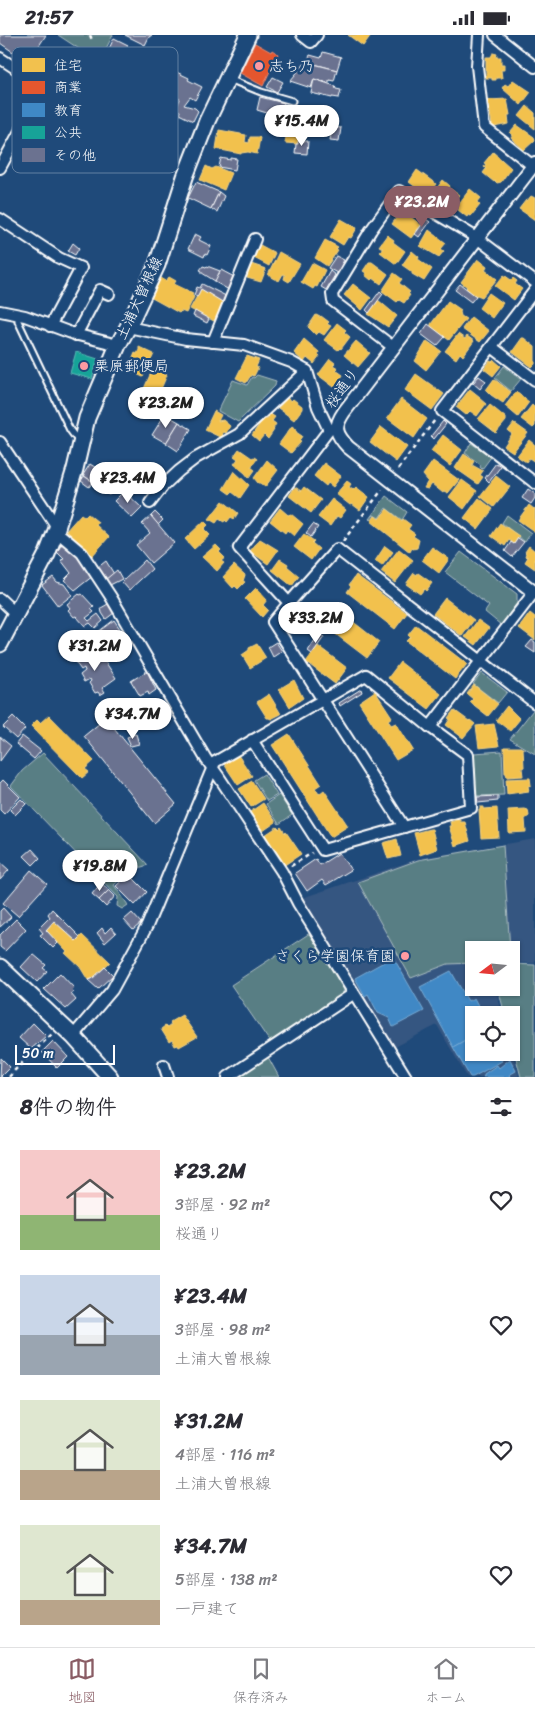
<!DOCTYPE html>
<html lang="ja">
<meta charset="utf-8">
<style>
:root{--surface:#fff;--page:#f7f7f7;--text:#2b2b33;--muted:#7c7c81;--line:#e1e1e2;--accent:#8a5d65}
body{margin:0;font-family:Sriracha,"Klee One",sans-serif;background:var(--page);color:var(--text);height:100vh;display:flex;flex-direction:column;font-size:19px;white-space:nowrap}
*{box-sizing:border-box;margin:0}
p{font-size:16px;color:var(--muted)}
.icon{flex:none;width:28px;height:28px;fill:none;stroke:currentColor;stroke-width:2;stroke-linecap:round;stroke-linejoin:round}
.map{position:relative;height:1042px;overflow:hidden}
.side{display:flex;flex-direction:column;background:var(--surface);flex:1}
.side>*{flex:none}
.needle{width:32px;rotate:254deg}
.controls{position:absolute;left:465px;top:906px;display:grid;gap:10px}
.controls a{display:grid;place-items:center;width:55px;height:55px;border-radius:0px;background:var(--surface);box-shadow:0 1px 4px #0004;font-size:25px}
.scale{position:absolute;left:15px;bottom:12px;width:100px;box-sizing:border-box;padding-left:5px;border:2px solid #fff;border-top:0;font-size:14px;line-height:18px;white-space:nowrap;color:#fff;-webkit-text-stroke:4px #1f4a7a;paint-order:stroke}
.price{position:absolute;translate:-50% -42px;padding:0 11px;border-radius:18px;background:#fff;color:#222;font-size:16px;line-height:32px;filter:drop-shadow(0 1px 2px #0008)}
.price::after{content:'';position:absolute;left:50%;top:30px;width:15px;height:11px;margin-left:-8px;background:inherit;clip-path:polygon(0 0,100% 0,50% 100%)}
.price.active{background:var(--accent);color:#fff}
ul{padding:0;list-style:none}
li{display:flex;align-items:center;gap:15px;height:125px;padding:0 20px}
li span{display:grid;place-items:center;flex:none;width:140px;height:100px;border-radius:0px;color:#555}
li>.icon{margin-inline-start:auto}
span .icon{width:60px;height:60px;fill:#fffc;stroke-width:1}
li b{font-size:21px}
h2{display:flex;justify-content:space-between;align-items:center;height:60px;padding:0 20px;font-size:21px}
.status{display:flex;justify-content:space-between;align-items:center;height:35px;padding:0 25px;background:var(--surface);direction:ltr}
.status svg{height:14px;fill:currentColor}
.tabs{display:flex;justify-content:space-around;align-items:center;height:70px;border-top:1px solid var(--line);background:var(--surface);font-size:14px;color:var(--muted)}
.tabs a{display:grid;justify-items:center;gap:2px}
.tabs .active{color:var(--accent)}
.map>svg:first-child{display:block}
</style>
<div class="status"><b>21:57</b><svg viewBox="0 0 49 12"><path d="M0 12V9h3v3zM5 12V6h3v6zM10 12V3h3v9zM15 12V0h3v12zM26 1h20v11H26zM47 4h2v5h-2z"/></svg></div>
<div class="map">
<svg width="535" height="1042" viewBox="0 0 535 1042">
<rect width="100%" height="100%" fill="#1f4a7a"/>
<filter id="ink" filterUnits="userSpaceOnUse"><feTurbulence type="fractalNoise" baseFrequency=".02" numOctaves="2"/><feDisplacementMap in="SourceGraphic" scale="10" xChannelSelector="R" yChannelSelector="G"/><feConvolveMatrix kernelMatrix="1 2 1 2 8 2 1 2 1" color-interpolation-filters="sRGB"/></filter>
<g filter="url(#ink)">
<polygon fill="#365681" points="535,804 535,928 511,928 511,915 474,915 474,952 495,953 503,980 474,980 474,1018 511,1018 511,1012 519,1042 467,1042 437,990 393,1013 301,865 302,863 418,824"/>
<g fill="#597e84" stroke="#acbec2">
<polygon points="58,0 113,0 99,27"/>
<polygon points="504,331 521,344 511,356 495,343"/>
<polygon points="257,340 276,346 275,351 238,387 218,376 233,345 247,350 252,342 254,343"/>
<polygon points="471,408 491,422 482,434 480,432 481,430 465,418"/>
<polygon points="386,461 407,477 402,485 386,473 379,483 374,480 370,485 369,484"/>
<polygon points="507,480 531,498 525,507 502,488"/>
<polygon points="461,517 517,559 517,568 501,590 485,577 489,571 445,537"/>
<polygon points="482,638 507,657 498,668 473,649"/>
<polygon points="533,675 535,676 535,719 510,704"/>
<polygon points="502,716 504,760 476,761 474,718"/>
<polygon points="43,718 148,830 129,836 114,850 128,870 122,874 117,871 118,862 11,751 22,736"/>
<polygon points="264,739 277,760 267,766 254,745"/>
<polygon points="279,760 292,780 279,789 266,769"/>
<polygon points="503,810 510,915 474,915 474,928 448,929 411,943 358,847 418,825"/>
<polygon points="310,898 344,955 342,960 270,1007 231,950"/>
<polygon points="511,929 535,930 535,1042 521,1042 511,1004 511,980 505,980 498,953 511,952"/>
<polygon points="268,1022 279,1042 238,1042"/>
</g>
<g fill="#f2c14e" stroke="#f6d483">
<polygon points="348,0 371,0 363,11"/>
<polygon points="493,18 497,19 496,22 501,22 501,29 504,29 504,35 501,35 502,43 496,43 496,45 492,45 492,43 486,43 486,22 491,22"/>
<polygon points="513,45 531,57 521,70 502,53 505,49 508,51"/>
<polygon points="507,64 510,80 508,80 509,89 494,92 492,90 488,65"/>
<polygon points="527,71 535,78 535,94 519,81"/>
<polygon points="290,76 315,80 312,97 300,95 298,109 285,108"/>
<polygon points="517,90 534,102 535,105 524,115 511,103 513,100 510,98"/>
<polygon points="219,95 246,100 245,107 249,108 250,102 259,102 260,103 257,119 248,117 241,118 241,119 216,114"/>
<polygon points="493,117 511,133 501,147 497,148 495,146 494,147 483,138 486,134 484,132 486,129 484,128"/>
<polygon points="206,131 212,134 216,132 231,138 224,155 200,145"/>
<polygon points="417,135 436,149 426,163 415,155 417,153 409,147"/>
<polygon points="443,145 450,151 449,153 459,160 449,173 437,164 439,162 434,157"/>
<polygon points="470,154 481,163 477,168 480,170 471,181 468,180 467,182 458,175 459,173 457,171"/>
<polygon points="531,161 535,163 535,185 519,174 526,165 527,166"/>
<polygon points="402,175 421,190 411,203 392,189"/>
<polygon points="341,184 357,193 351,203 348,202 343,210 330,202"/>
<polygon points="429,195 446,208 441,214 444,216 439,222 420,211"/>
<polygon points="387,200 394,205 393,207 405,216 396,229 380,217 383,213 379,211"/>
<polygon points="325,205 338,212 336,214 338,215 327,231 315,223"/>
<polygon points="260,210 275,218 269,231 254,223"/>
<polygon points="412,216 419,222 418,224 432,234 424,246 412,239 412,237 402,230"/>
<polygon points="279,217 300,229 289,247 284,244 285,240 283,239 279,246 268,240"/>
<polygon points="478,224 487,231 485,235 497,244 482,262 477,260 475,261 466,253 467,252 461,247"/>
<polygon points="369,227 372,227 388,239 381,249 373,243 371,245 365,240 366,238 363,236"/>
<polygon points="312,228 325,235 317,252 315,251 313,254 301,247"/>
<polygon points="251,229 266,234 261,247 247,243"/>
<polygon points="394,238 402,244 399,248 410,257 408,259 410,260 404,268 399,265 397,267 382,256"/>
<polygon points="504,240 511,245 513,243 517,246 515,249 522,254 514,265 495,251"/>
<polygon points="169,242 176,246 174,249 193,258 192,260 194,262 186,278 181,276 179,278 150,262 161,243 166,246"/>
<polygon points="353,249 371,263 362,275 344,260"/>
<polygon points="201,254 224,267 214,286 190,274"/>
<polygon points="489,258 503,268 492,283 479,273"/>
<polygon points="378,265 397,281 388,292 368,279"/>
<polygon points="448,266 461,275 460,277 461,281 466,284 449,305 431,292 431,289"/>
<polygon points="316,280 320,282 321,281 329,287 327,289 331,291 324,300 319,297 316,300 308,292"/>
<polygon points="471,282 489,296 480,307 462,294"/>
<polygon points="337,288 346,295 344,297 350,302 341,314 340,313 338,315 324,305"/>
<polygon points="458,299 465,304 467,301 474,306 463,321 460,318 456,324 445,316"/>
<polygon points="522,303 524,303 535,312 535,329 532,332 512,317"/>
<polygon points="304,304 319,317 318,319 320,321 314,329 307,323 304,327 294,318"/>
<polygon points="356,306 370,318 358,332 344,320"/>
<polygon points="427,306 441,316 426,335 415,326"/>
<polygon points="139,312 154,319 143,342 128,335 132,329 131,328 135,318 137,319 139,315"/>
<polygon points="247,321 259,325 256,332 258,333 254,341 251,340 246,348 236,343"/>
<polygon points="330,324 335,328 333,330 338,333 336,335 343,340 341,343 345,346 338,355 318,340"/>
<polygon points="494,325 501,331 493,341 484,334 490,326 492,327"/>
<polygon points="153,333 167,340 157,363 143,356"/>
<polygon points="416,339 444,359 432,375 405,355"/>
<polygon points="494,344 511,357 503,368 491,360 486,355"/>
<polygon points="470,354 480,362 479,363 486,369 477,381 470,376 466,380 456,372"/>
<polygon points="516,357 529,367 518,382 505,371"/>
<polygon points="287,363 291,366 293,364 302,371 302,374 294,385 278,373"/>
<polygon points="401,364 427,384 414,403 387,383"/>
<polygon points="490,370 506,383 506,386 496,398 478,384"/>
<polygon points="532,370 535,373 535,391 533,393 521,384"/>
<polygon points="214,376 221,380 218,386 223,385 230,391 226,398 223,397 222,403 205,395"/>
<polygon points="270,379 275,382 272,386 276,389 273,394 274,395 268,404 264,400 259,406 252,400 264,383 266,385"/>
<polygon points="514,388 528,398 513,417 504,411 512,399 508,396"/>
<polygon points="292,391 297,395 296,397 302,401 299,406 301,407 291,418 279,409"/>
<polygon points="381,392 407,412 396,427 370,407"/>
<polygon points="443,400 462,415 450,431 431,416"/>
<polygon points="529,405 535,410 535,427 529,423 526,427 517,421"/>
<polygon points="239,414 252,423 254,422 257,424 251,432 255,435 249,443 245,438 234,429 238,424 234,421"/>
<polygon points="464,419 474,426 472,430 483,436 480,440 483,442 478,449 455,433"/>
<polygon points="267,425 278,435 265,452 260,448 258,448 254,443"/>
<polygon points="433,426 459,445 448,458 444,456 443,458 432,449 428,454 424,453 428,446 423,440"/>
<polygon points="324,428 341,441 333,452 328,448 326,451 314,441"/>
<polygon points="234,436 249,450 240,463 232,457 230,459 223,454"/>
<polygon points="496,441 510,452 494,472 480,461"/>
<polygon points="462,445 477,456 464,474 449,462"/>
<polygon points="347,446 351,449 349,452 353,455 356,452 369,462 360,475 352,469 350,470 336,459"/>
<polygon points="295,452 301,456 304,452 321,465 311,478 289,461"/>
<polygon points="479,463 493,474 478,494 464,483"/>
<polygon points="332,464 346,475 340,483 337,481 330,491 318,482"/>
<polygon points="223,466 238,478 234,484 231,482 227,487 225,485 224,487 219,484 216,488 209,484"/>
<polygon points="529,470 534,474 535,473 535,497 518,485"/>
<polygon points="280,473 288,480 291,479 303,489 294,501 287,495 285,498 270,486"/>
<polygon points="387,474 402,486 403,484 411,490 408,494 415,499 413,501 419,505 417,513 413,514 412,513 410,517 371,486 375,481 379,484"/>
<polygon points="81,479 85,482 88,479 98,487 96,490 109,502 92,521 65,497"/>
<polygon points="204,486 208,490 204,494 210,500 194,514 185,504"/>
<polygon points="500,488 519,501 514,509 509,505 505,511 491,501"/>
<polygon points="304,499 314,506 312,508 319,514 311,525 294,512"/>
<polygon points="260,504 278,515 268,529 250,516"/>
<polygon points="216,510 221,515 219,517 225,523 221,526 224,528 217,536 202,522"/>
<polygon points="385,511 393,517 382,531 375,526"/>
<polygon points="529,511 535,516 535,534 525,527 528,522 525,521 526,518 525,517"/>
<polygon points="432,512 449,524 439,538 422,525"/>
<polygon points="399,514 413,525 395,548 381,537"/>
<polygon points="280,524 288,529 287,531 299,541 292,551 272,535"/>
<polygon points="234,530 245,540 243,546 245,547 238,554 235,551 233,553 223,542"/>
<polygon points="414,538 417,540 418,538 432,548 426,556 424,554 420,559 406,549"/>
<polygon points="356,540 407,578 395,594 347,557 351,551 349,550"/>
<polygon points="256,553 267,565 263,570 268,575 262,582 245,564"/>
<polygon points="445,563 474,585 462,601 433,579"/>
<polygon points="333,571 379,607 367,623 321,588"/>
<polygon points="530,578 535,582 535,605 519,593"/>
<polygon points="478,585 489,593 476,610 465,602"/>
<polygon points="416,590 467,629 455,644 406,606 410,602 408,600"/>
<polygon points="257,609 266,623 250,633 242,620 249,615 249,613"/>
<polygon points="318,611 347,633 335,649 306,627"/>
<polygon points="400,627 441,659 429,674 388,643"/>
<polygon points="294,645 303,663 290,672 279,654"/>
<polygon points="474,650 498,669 488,681 470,667 473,664 467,659"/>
<polygon points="375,656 392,682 388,685 391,690 396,688 413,715 396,725 359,667"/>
<polygon points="269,659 281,679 271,684 269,683 267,683 257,667"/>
<polygon points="507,671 520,684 510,696 496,685"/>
<polygon points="454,675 469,686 470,685 475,689 463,703 446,690 450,684 448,683"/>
<polygon points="49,680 94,726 85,734 89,737 82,743 31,691 37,685 40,688"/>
<polygon points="494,689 499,711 479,713 476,691"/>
<polygon points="289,699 321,749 315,753 319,759 324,755 348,791 331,802 272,710"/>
<polygon points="504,712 521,712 521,713 523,713 524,732 522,733 523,741 507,742 506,738 505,738"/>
<polygon points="238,720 252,741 238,750 224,729"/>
<polygon points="530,743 531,750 528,751 529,756 507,759 506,744"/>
<polygon points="252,746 264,764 251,772 239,754"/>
<polygon points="263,768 276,787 263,796 250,777"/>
<polygon points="480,772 484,772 484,774 497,773 499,802 481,803 479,775 480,775"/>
<polygon points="525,774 528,775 529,781 525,784 526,797 509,798 508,775"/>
<polygon points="460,784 460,787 465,787 470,806 455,811 449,791 451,791 450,787"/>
<polygon points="277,792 279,794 281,792 285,798 286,797 301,819 283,831 279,821 265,800"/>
<polygon points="430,794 432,794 437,814 420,820 414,798"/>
<polygon points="397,804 401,821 388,824 383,808"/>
<polygon points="54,886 76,906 82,900 110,927 92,944 88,945 80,932 65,918 67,917 46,895"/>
<polygon points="182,980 197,1002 179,1012 178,1010 175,1011 172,1005 169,1007 161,994 165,991 167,993 171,990 170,987"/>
</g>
<polygon fill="#e4572e" stroke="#ec896d" points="255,8 271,17 272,15 278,19 263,51 240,38"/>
<g fill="#3f88c5" stroke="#79acd6">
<polygon points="393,922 424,976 393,992 389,983 378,978 368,959 365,961 355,943"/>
<polygon points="451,936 468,966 474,963 483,980 474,980 474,1000 453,1012 420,952"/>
<polygon points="474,1000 474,1018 497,1018 502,1026 473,1042 470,1042 453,1012"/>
<polygon points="510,1024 516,1036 509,1040 511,1042 483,1042 484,1041 484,1039 497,1030 499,1033"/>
</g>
<polygon fill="#17a398" stroke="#5dbfb7" points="76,317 98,324 92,344 70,338"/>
<g fill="#6b7290" stroke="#fff">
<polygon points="0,0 46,0 29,26 14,16 13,17 0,8"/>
<polygon points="125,0 152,0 149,2 145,10"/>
<polygon points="114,3 128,10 126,12 129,14 112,47 97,40"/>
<polygon points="323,17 341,22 337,35 307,27 310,20 321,23"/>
<polygon points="306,27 337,35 334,46 329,45 329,48 314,44 311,53 290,46"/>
<polygon points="170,34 189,43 188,45 202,52 195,65 190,62 184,70 195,73 198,76 193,86 179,79 180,76 176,74 180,64 174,61 173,59 161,53"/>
<polygon points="273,42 283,47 277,57 267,52"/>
<polygon points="314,44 335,51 336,54 341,55 339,63 332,62 332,63 311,58"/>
<polygon points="260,62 284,68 280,82 257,75"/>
<polygon points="332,92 341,93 339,106 330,105"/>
<polygon points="298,106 308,106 307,119 295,118 296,109 298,109"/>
<polygon points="221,123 231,125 231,123 237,124 235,135 219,132"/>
<polygon points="196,147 219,157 211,174 188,163"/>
<polygon points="219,157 224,161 217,177 211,174"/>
<polygon points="426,184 430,187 419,202 415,199"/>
<polygon points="195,199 201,202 199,205 211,211 207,220 205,219 204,222 188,214"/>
<polygon points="73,208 79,213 75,220 68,216"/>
<polygon points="336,221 344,225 337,238 328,233"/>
<polygon points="203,231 206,232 207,231 220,236 215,246 202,238 202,236 200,235"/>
<polygon points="221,235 236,243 229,255 215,247"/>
<polygon points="330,236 335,240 326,255 321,252"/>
<polygon points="202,249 228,262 224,268 201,254 197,262 194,260 197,252 200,253"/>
<polygon points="460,249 476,261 471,267 455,255"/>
<polygon points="380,256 383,259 369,278 366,275"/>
<polygon points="195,276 209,284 207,288 193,281"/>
<polygon points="428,289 445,302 437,311 421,299"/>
<polygon points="479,341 486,346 480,354 473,348"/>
<polygon points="165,379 179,387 166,408 152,400"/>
<polygon points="443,386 446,389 434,404 431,401"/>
<polygon points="179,387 191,394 178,416 166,408"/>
<polygon points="496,428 501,431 489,447 485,443"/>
<polygon points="90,429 101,436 102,435 119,447 112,457 95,445 93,447 83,440"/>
<polygon points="84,441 93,447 89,452 81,446"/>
<polygon points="95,445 112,457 109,460 92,448"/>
<polygon points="528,454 535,459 535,463 531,469 522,463"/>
<polygon points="124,456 142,473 132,483 114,466"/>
<polygon points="155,477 163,485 158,490 151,481"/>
<polygon points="151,481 174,508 151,528 136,510 150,498 142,489"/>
<polygon points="313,489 318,492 311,502 306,498"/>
<polygon points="518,503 524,507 512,522 505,516 511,507 514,509"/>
<polygon points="63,507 77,519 93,541 75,555 64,545 71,538 61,525 64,524 57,517"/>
<polygon points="145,525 152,534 129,555 122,547"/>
<polygon points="106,526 114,539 105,545 97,533"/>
<polygon points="117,535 122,544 108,551 105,545"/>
<polygon points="53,542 57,547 64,549 72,560 58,571 42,550"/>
<polygon points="79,559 80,560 82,559 94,572 91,574 94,577 86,583 89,586 98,579 103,586 95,593 90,588 85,591 76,581 74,582 68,575 70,573 67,569"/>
<polygon points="108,569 114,578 106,584 102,578 101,573"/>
<polygon points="114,585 122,597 107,608 105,606 101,609 94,600"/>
<polygon points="319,599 324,602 312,619 308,616"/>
<polygon points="532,605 535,607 535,618 526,612"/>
<polygon points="276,607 282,616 273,622 268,612"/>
<polygon points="93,612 95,616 85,624 80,619"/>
<polygon points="96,616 101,623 102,622 116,643 102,653 105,657 100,660 98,657 95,658 89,648 91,646 90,644 84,647 80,640 85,636 84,633 81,635 73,624 80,619 85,624"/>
<polygon points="147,636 156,655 149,660 148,657 140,661 131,646"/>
<polygon points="361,654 362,657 340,671 339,668"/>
<polygon points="140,677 144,685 140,687 141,688 132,693 127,685"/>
<polygon points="13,682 25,694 16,704 3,692"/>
<polygon points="106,683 176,769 154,788 84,701"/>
<polygon points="136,699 139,709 131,711 127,702"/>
<polygon points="22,701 41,716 34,724 16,709"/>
<polygon points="0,702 11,711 0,726"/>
<polygon points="3,745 20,762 4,779 0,775 0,748"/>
<polygon points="498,761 498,766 478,768 477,762"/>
<polygon points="21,764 26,769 15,780 10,775"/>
<polygon points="32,814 40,823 33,830 24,821"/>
<polygon points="339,818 351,835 326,850 322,845 307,856 295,838 316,824 320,830"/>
<polygon points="0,827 9,835 0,845"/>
<polygon points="31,835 47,849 18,881 3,868"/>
<polygon points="129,839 147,857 135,870 116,851"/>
<polygon points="101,848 109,855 99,865 92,859"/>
<polygon points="109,855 115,861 106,872 99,865"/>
<polygon points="3,873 11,882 0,892 0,876"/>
<polygon points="52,874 80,902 76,906 54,886 46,895 58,908 53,913 40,900 43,898 39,893 50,882 48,879"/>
<polygon points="132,878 141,888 133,895 124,885"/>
<polygon points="16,884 26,894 5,916 0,912 0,900"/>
<polygon points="111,892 116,898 105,908 97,898 102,893 105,898"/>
<polygon points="33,919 46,930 43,933 47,936 37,947 21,932"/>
<polygon points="105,932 113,940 98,954 88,945 92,944"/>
<polygon points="60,938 74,953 72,955 74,957 71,959 76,965 66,974 44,954"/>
<polygon points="33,988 46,1001 31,1014 19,1003"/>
<polygon points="53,1006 68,1022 57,1033 42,1017"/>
<polygon points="1,1023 10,1032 1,1041 2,1042 0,1042"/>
</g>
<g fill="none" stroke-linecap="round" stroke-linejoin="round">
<g stroke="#fff" stroke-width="9">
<g id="service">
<polyline points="229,44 261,57 292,66"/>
<polyline points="18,280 18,286 70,395 79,407"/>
</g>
</g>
<g stroke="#fff" stroke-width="14">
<g id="minor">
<polyline points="302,0 311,7 317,0"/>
<polyline points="479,0 477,31 484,92 533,131"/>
<polyline points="495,0 535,32"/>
<polyline points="0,23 44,52 0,133"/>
<polyline points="27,84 65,104 101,51 86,41 94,27"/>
<polyline points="0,184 59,223 81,233 50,291"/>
<polyline points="535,255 442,376 535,448"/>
<polyline points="0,276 25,281 74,299 118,310"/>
<polyline points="128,292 186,304 244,310 291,327 307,336 318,372 329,395"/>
<polyline points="76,300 100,255 109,259"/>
<polyline points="213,307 255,204"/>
<polyline points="393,312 333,266 332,259 371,195 399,156 477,203 535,247"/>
<polyline points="492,312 535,345"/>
<polyline points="336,393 329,395 239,513 289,568 273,587 404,792"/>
<polyline points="0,407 57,492"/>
<polyline points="150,468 163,451 179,436 196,423 239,399 307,336"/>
<polyline points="56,496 82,518 111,562 206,724 219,742 282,837 298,868 406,1042"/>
<polyline points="0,564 16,579"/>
<polyline points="289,568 337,514 535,668"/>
<polyline points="430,692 535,556"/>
<polyline points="73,1001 112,955 147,891 215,727 366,640 430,692 468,720 471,773 323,815 252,705"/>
<polyline points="164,1030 168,1042"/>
<polyline points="228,1042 353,959"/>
</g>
</g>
<g stroke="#fff" stroke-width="16">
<path id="tertiary" d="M535,128L344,377C333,393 336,399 348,412L535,558"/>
</g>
<g stroke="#fff" stroke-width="19">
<g id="secondary">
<polyline points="0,609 47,519 56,496 75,434 87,383 118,310 128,292 157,230 185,142 207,86 248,0"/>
<polyline points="0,932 73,1001 110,1042"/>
</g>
</g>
<g stroke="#fff" stroke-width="2.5" stroke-dasharray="4 4" stroke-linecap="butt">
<polyline points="90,0 92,5"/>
<polyline points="398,434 435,385"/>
<polyline points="343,506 382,455"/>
<polyline points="291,831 312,818"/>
<polyline points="9,1042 15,1035 52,999"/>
</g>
<use href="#service" stroke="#1f4a7a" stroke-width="5"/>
<use href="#minor" stroke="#1f4a7a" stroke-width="10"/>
<use href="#tertiary" stroke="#1f4a7a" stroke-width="12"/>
<use href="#secondary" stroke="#1f4a7a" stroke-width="15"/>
</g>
</g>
<g fill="#ff9aa2" stroke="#1f4a7a" stroke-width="2">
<circle cx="259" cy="31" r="5"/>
<circle cx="84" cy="331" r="5"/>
<circle cx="405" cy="921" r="5"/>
</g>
<g text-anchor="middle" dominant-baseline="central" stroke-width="5" stroke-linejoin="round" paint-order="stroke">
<g font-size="15" fill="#fff" stroke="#1f4a7a" text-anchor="start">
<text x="269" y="31">志ち乃</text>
<text x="94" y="331">栗原郵便局</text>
<text x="395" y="921" text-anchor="end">さくら学園保育園</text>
</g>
<g font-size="15" fill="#fff" stroke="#1f4a7a">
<text transform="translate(139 263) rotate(-65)">土浦大曽根線</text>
<text transform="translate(342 353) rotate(-54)">桜通り</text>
</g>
</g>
<rect x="12" y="12" width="166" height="126" rx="8" fill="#1f4a7a" stroke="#6280a2" stroke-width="1"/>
<rect x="22" y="23" width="23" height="14" fill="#f2c14e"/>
<rect x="22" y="46" width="23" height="13" fill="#e4572e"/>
<rect x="22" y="68" width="23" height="14" fill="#3f88c5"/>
<rect x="22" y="91" width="23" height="13" fill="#17a398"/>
<rect x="22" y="113" width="23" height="14" fill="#6b7290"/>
<g font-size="14" fill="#fff">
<text x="54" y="35">住宅</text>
<text x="54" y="57">商業</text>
<text x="54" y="80">教育</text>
<text x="54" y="102">公共</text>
<text x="54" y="125">その他</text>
</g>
</svg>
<div class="controls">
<a><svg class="needle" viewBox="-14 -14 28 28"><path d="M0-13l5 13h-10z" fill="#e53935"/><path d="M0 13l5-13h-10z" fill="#7c7c81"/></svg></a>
<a><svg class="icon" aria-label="locate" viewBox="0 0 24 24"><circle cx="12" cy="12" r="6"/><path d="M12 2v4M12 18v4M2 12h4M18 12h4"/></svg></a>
</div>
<div class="scale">50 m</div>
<b class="price" style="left:302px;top:112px">¥15.4M</b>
<b class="price active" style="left:422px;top:193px">¥23.2M</b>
<b class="price" style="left:166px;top:394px">¥23.2M</b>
<b class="price" style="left:128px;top:469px">¥23.4M</b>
<b class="price" style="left:316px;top:609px">¥33.2M</b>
<b class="price" style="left:95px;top:637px">¥31.2M</b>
<b class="price" style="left:133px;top:705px">¥34.7M</b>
<b class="price" style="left:100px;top:857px">¥19.8M</b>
</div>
<section class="side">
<h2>8件の物件<svg class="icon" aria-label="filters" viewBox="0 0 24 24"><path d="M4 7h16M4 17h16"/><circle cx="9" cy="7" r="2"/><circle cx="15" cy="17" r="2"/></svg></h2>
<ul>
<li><span style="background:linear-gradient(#f6c9c9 65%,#8fb573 0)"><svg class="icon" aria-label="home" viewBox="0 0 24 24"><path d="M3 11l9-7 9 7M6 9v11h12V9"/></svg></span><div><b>¥23.2M</b><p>3部屋 · 92 m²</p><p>桜通り</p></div><svg class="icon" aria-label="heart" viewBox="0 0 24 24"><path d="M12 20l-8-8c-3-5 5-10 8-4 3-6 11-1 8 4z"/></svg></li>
<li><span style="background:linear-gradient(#c9d6e8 60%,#9aa5b1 0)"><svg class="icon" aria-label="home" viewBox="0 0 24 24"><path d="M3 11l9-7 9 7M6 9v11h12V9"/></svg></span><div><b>¥23.4M</b><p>3部屋 · 98 m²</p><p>土浦大曽根線</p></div><svg class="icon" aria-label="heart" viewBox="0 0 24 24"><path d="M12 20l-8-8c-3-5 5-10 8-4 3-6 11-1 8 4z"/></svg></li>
<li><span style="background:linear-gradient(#dfe7d0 70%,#b9a48a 0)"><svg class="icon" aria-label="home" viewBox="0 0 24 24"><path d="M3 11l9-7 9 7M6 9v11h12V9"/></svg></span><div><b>¥31.2M</b><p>4部屋 · 116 m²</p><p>土浦大曽根線</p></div><svg class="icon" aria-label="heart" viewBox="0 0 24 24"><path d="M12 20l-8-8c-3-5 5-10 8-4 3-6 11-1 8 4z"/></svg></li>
<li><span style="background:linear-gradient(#dfe7d0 75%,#b9a48a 0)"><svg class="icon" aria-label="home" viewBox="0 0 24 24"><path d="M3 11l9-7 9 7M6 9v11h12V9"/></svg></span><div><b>¥34.7M</b><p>5部屋 · 138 m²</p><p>一戸建て</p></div><svg class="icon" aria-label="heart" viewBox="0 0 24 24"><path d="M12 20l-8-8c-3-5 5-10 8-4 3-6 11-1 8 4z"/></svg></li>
</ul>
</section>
<nav class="tabs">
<a class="active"><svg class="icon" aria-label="map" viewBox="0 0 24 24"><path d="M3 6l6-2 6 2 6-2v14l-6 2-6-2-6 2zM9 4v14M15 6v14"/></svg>地図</a>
<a><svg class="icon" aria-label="saved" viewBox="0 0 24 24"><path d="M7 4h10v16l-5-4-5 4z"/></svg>保存済み</a>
<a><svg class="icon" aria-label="home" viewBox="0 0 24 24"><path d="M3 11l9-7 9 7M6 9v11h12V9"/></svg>ホーム</a>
</nav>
